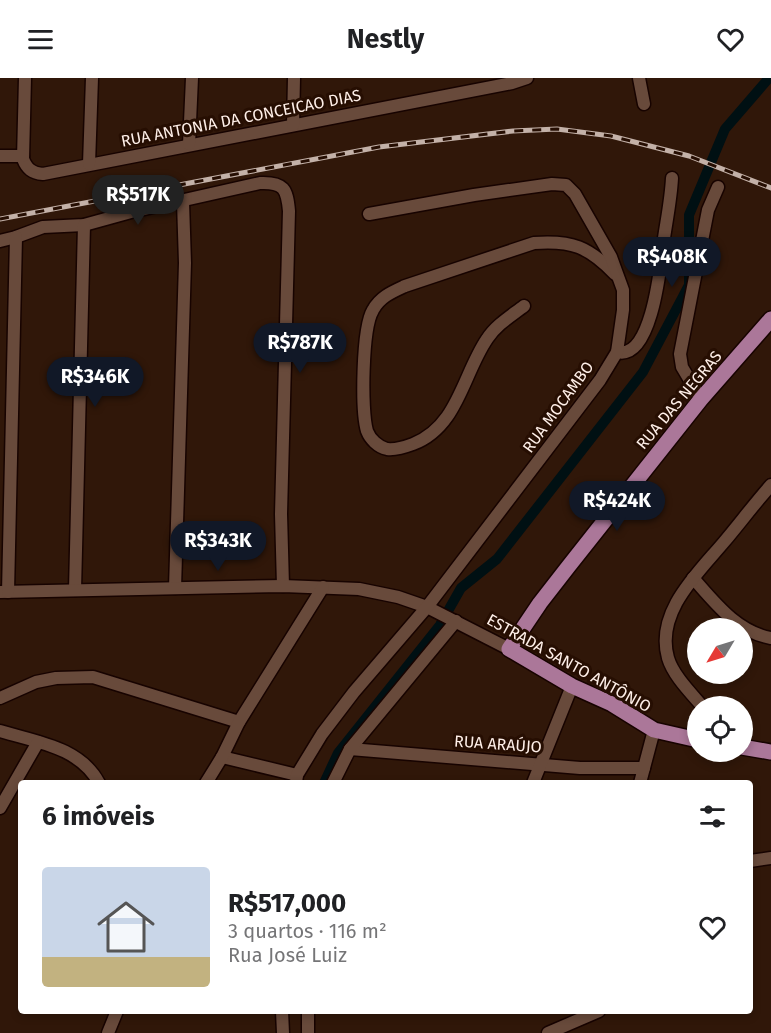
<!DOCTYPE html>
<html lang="pt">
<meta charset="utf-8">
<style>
:root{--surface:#fff;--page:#f2f2f2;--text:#202124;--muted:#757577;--accent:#111827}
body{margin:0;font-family:"Fira Sans",sans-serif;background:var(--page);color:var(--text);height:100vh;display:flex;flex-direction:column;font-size:22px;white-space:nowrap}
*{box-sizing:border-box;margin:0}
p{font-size:20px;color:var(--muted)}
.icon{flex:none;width:33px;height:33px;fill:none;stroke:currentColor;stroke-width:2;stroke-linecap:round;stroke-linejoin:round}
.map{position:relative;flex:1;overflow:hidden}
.details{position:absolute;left:18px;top:702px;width:735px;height:234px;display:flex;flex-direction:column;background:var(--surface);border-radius:6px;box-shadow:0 3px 9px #0003}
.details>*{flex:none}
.needle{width:39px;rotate:232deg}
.controls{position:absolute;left:687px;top:540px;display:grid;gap:12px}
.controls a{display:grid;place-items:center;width:66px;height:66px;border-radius:50%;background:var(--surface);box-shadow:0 3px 9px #0003;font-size:30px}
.price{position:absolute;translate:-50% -51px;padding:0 14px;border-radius:21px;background:var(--accent);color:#fff;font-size:20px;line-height:39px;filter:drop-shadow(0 2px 3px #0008)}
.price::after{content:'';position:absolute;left:50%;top:36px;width:18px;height:14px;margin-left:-9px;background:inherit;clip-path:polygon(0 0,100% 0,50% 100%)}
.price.selected{background:#222;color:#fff}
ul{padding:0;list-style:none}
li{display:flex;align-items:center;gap:18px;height:150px;padding:0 24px}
li span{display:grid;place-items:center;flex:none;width:168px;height:120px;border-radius:6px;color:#555}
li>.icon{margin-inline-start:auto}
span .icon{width:72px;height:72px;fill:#fffc;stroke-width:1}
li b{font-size:26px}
h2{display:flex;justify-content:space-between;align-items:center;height:72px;padding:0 24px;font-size:26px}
header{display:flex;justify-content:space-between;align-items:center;height:78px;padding:0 24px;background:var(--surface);font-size:27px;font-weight:700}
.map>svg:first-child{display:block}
</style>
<header><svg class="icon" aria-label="menu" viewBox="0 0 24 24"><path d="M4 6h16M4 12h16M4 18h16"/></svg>Nestly<svg class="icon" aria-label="heart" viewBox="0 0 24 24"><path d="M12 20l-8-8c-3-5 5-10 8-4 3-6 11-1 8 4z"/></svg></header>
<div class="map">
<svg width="771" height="955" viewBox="0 0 771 955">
<rect width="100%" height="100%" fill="#301709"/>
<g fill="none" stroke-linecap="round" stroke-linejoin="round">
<polyline stroke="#001013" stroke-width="10" points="324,705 338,675 440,547 461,510 497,481 643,294 689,207 689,137 725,51 769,0"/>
<g stroke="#170300" stroke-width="15">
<g id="minor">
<path d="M25,0L23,81C27,91 32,95 43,96L512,5L527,0"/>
<polyline points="639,0 644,26"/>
<polyline points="293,47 294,0"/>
<polyline points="189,66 192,0"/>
<polyline points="0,78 23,78"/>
<polyline points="89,86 92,0"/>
<path d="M0,163L16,159L43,149L84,147L131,134L260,105C284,104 287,111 289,133L281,436L283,508"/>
<path d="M524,228C511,238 496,247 487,261C463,296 458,349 413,366C405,369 395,372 387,371C378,369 370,361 367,353C361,333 362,250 373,232C380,219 392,214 405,208L534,165C572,162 589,169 615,196"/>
<path d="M617,274C653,283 661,183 664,160C667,140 671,120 672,100"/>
<polyline points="701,321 682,289 680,276 708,132 718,109"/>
<path d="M693,500C715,525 737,554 771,560"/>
<polyline points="175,510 185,185 183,124"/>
<polyline points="75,512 84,147"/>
<polyline points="0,514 283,508 359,511 398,519 427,529 509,571"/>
<polyline points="8,514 16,159"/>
<polyline points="0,620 36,604 56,600 93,599 239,644"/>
<path d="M702,628C690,614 673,597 668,580C655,534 698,495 724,464C740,445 755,425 771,407"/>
<path d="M0,653C36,664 80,669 99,705"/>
<polyline points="350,671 580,690 644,690"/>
<polyline points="222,679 297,697"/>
<polyline points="206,705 222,679 239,644 323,509"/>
<polyline points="296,705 297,697 322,656 354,614 427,529 600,302 617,274 623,232 623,212 611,179 575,116 566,107 552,106 474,117 369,136"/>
<polyline points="333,705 350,671 456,543"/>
<polyline points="533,705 572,608"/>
<polyline points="640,705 654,652"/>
<polyline points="0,730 38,664"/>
<polyline points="750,783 771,780"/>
<polyline points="282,933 283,955"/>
<polyline points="308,933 308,955"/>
<polyline points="108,955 117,933"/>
<polyline points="548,955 599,933"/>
</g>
</g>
<g stroke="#170300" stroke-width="18">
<g id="major">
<polyline points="698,662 654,652 612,626 572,608 509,571 540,525 568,489 701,321 771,241"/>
<polyline points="742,669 771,674"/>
</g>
</g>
<use href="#minor" stroke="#684a3b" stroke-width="12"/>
<use href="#major" stroke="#ab7799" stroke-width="15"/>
<g stroke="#c3b1a8" stroke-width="5">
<polyline id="rail" points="0,141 379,69 513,53 557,51 611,58 689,78 771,110"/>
</g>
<use href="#rail" stroke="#260e02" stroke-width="3" stroke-dasharray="9" stroke-linecap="butt"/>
</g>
<g text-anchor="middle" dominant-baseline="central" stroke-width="6" stroke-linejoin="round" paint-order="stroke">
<g font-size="16" fill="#feefe8" stroke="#260e02">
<text transform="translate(241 40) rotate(-11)">RUA ANTONIA DA CONCEICAO DIAS</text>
<text transform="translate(679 322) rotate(-50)">RUA DAS NEGRAS</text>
<text transform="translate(558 329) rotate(-54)">RUA MOCAMBO</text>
<text transform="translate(569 585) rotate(29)">ESTRADA SANTO ANTÔNIO</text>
<text transform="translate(498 666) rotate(4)">RUA ARAÚJO</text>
</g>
</g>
</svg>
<div class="controls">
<a><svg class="needle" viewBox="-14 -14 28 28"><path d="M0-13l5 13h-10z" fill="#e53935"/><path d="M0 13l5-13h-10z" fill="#757577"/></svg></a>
<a><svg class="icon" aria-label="locate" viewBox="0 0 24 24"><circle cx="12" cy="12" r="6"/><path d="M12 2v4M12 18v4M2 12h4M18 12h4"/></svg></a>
</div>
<b class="price selected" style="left:138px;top:148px">R$517K</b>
<b class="price" style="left:672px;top:210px">R$408K</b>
<b class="price" style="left:300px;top:296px">R$787K</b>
<b class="price" style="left:95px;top:330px">R$346K</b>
<b class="price" style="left:617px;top:454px">R$424K</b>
<b class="price" style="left:218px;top:494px">R$343K</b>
<section class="details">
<h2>6 imóveis<svg class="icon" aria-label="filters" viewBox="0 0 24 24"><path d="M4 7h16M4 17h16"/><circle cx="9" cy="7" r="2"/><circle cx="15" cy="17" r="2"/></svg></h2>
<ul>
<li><span style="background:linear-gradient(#c9d6e8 75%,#c2b280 0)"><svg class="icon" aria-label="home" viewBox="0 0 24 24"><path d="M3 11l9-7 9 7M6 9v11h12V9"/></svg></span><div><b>R$517,000</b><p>3 quartos · 116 m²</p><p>Rua José Luiz</p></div><svg class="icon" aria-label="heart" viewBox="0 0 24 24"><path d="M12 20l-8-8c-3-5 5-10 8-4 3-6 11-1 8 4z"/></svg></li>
</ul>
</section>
</div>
